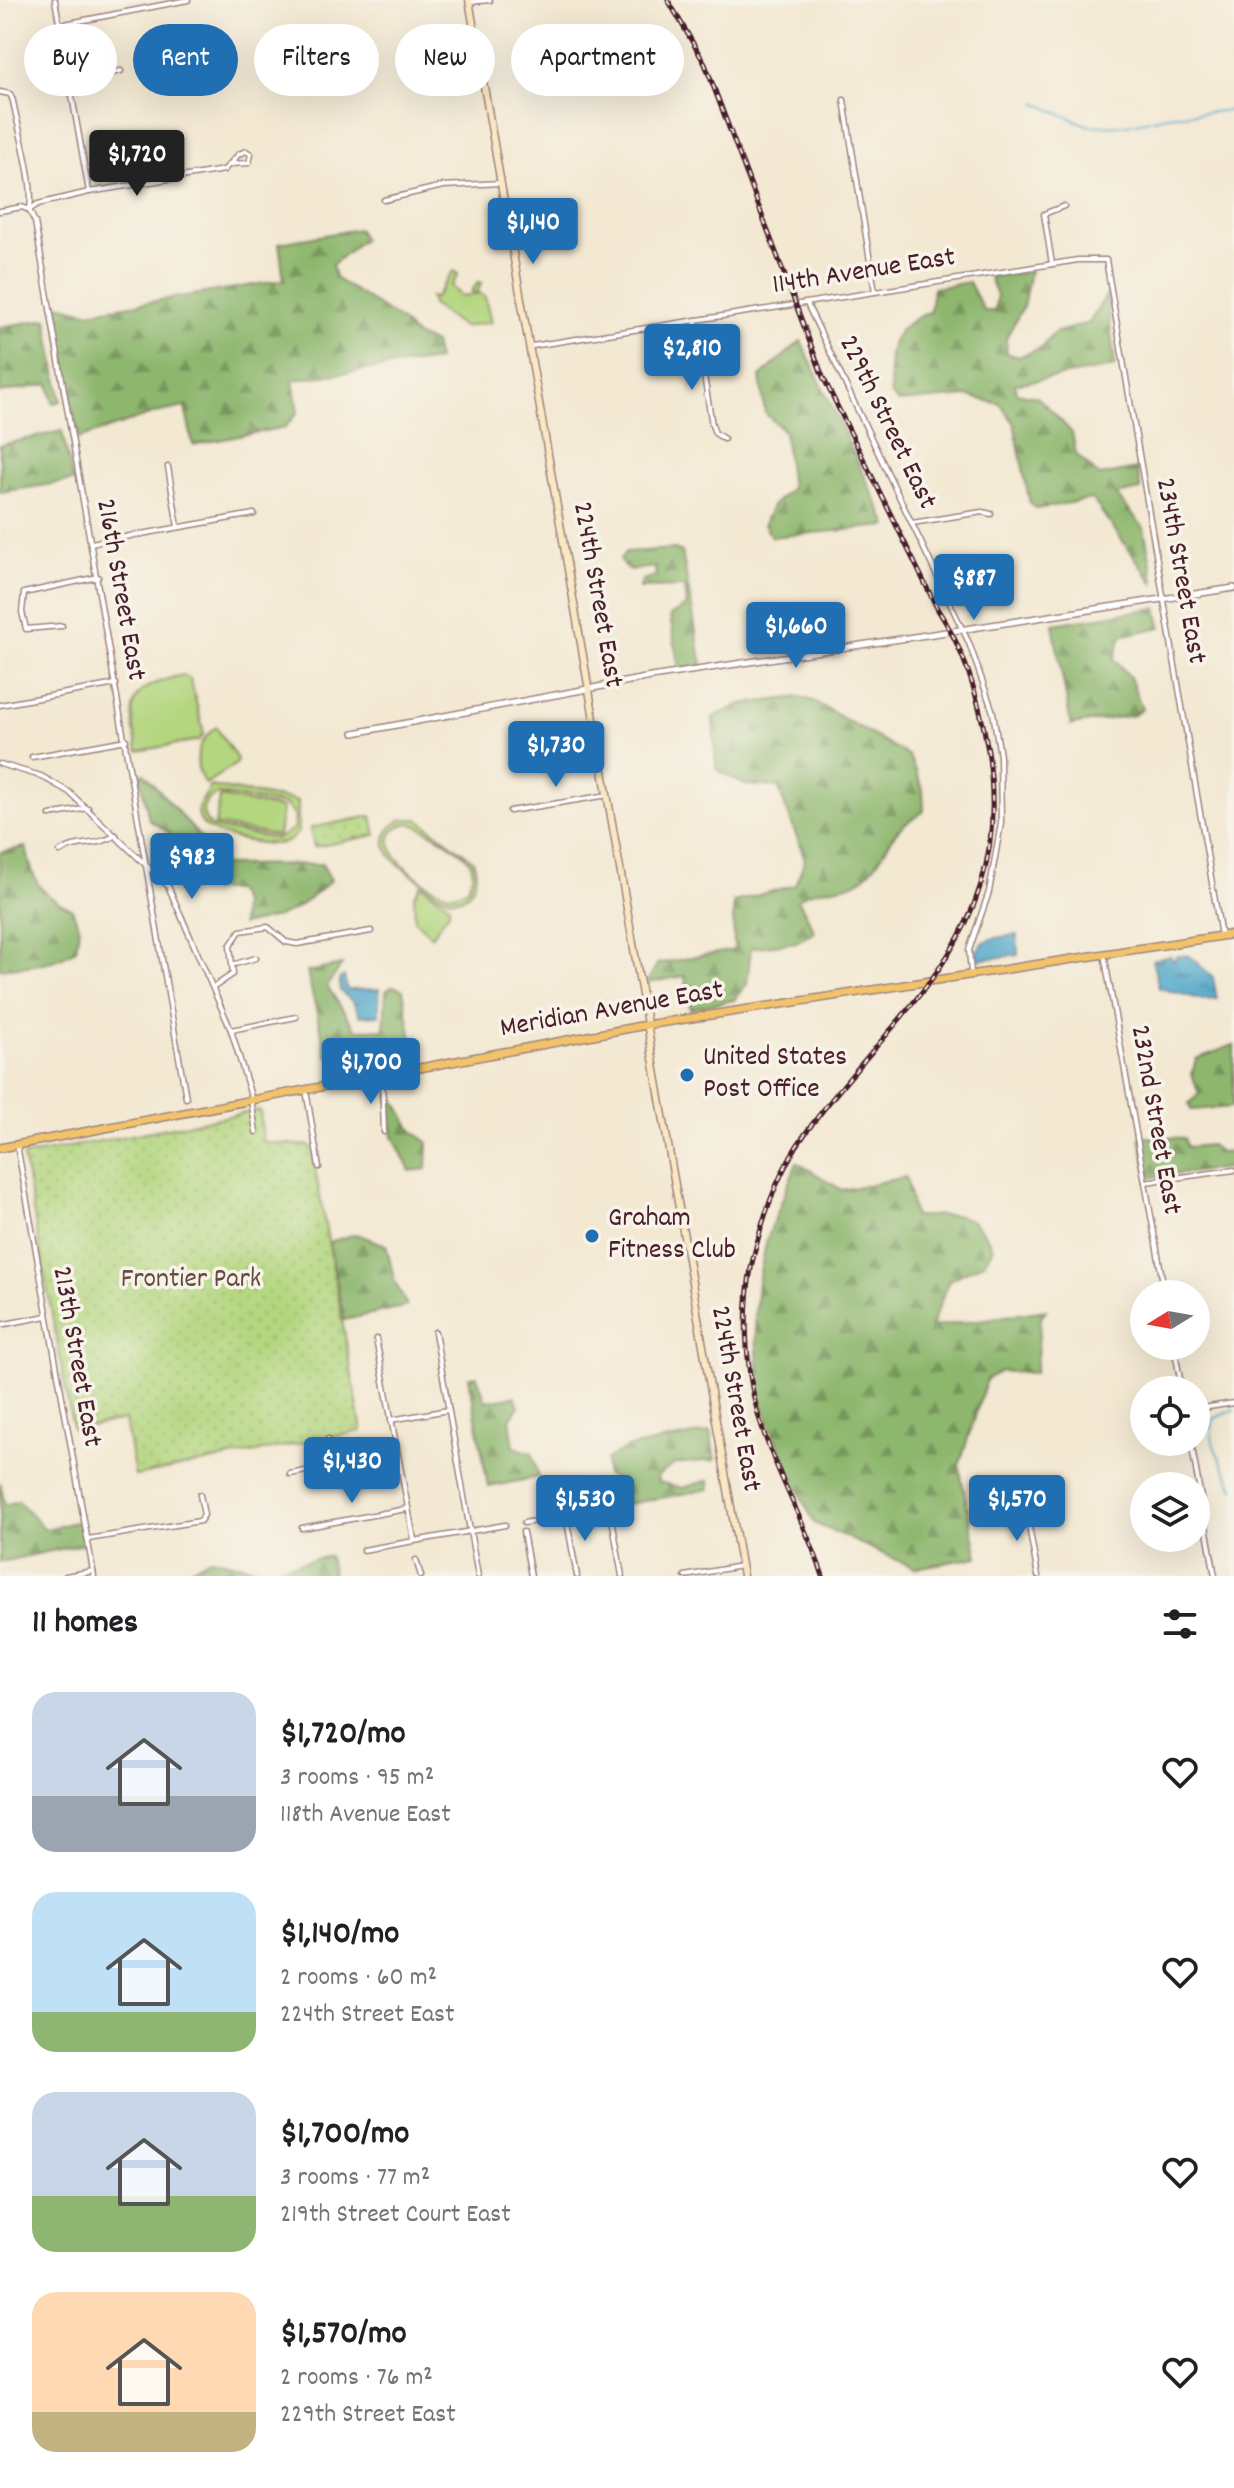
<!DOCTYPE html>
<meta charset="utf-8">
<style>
:root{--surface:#fff;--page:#f2f2f2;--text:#202124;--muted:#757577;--accent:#1f6fb2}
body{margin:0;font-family:Dekko,sans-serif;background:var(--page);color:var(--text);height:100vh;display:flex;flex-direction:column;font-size:30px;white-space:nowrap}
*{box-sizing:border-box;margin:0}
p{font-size:26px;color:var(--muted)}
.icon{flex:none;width:44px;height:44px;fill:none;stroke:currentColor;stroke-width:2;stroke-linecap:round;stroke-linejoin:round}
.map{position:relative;height:1576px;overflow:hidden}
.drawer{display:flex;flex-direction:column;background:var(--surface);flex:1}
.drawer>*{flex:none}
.banner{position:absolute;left:24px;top:24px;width:800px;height:72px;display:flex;gap:16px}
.needle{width:52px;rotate:259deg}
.controls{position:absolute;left:1130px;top:1280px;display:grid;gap:16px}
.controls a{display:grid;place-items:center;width:80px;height:80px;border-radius:50%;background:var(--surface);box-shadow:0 8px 32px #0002;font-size:40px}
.price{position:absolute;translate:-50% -68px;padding:0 18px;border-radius:8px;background:var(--accent);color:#fff;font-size:26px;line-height:52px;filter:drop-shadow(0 2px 4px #0008)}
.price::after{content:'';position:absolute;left:50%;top:48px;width:24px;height:18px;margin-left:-12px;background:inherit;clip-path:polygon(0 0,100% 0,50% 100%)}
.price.current{background:#222;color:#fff}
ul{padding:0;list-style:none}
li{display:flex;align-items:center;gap:24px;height:200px;padding:0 32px}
li span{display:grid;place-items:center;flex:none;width:224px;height:160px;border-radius:24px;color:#555}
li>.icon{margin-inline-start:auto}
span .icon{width:96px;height:96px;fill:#fffc;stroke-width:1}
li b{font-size:34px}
h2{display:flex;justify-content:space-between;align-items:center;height:96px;padding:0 32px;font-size:34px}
.tag{padding:0 28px;border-radius:36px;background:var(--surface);box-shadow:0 8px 32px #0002;font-size:28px;line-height:72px}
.tag.current{background:var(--accent);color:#fff}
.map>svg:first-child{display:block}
</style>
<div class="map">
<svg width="1234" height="1576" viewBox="0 0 1234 1576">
<defs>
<pattern id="forest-firs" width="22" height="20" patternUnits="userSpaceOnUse" patternTransform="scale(2)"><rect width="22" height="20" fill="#8eb76e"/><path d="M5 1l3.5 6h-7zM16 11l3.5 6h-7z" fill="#76945b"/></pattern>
<pattern id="park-dots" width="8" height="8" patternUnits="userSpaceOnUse" patternTransform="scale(2)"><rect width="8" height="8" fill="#b3d67f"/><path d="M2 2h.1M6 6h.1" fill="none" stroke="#9bb76e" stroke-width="1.8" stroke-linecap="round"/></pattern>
<pattern id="water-ripples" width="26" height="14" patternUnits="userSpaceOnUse" patternTransform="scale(2)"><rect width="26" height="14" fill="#4ba4c9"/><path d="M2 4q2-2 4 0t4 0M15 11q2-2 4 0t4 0" fill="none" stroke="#4085a3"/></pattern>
</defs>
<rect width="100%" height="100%" fill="#f7f3e8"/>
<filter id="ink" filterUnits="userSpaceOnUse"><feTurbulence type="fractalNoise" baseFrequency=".0125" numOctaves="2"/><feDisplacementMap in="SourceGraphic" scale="16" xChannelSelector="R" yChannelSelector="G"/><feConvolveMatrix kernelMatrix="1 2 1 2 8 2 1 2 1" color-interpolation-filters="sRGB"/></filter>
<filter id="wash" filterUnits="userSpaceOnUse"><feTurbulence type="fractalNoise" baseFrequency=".006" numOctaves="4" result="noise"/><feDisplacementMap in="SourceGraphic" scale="32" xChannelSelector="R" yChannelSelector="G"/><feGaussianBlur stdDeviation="1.8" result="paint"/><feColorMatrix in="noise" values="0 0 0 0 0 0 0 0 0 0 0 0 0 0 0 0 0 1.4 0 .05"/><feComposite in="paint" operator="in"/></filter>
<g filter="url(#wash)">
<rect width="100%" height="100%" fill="#f3e8d2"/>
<g fill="#b3d67f" stroke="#7e7a55" stroke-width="2" fill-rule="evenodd">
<polygon points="453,271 458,274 451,286 461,296 477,294 472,291 478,282 481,283 478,292 485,297 491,322 463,327 432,305 430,297 435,298"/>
<path d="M183,675L190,679L204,733L199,740L138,751C127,698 129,688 183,675Z"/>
<path d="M216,727L237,759L236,764L205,784C191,763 197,741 216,727Z"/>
<path d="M209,786L298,801V832C294,837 290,842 283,843C268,847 206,836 200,820C193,804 209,797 209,786ZM218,794L286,805L295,816L294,829L277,839L212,827C198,816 201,800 218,794Z"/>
<polygon points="220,797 282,808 278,836 215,825"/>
<path d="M402,819H418L473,860C480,877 473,901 450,899C438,897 427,886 418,879C396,863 365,842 402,819ZM407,823C421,824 460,850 469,861C475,869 472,878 468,887C462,892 454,896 446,893C424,887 359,839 407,823Z"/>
<polygon points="421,885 449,905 449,912 431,936 415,920 414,896"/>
</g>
<g fill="url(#forest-firs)" stroke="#6c6b4c" stroke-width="2">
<polygon points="358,229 363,239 332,265 335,278 399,319 416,336 434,343 438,360 293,380 298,412 285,427 193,445 185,407 155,413 78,439 54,304 88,312 284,280 279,243"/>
<path d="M1030,271L1023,307L1006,338L1007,353L1018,357L1041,348L1054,333L1089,323L1107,294L1115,367L1015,384L1016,393L1037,397L1052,411L1072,433L1076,454L1099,476L1137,469L1141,490L1116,495L1144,528L1155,585L1092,499L1036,509L1030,504L1014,423L1000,404L967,396L899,402L891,395C888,352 885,329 930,312L933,288L969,282L984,311H995L997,295L989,277Z"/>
<polygon points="47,319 61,401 53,403 49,384 0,393 0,327"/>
<polygon points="801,341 888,526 771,537 764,524 772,506 791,488 784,431 765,413 760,377"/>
<polygon points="62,431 73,481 0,492 0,445"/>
<polygon points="675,549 682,552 702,665 679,669 670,616 687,605 685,587 640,588 642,580 656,576 655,567 631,570 624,567 620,559 626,552"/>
<polygon points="1157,608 1161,627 1121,636 1114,659 1130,677 1142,709 1134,715 1071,725 1053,624"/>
<path d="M800,697L813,701L909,756L923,790L924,811C916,817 904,823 898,830C884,847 879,868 858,881C839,892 816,885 798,899L815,932L796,942L751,948L747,984L734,1000L690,1009L685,976L647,983L657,964L734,950L733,902L795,885L805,859L778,787L745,785L716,769L713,717L741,704Z"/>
<path d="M144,773L224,865L322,864L331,880C296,911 288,917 241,925L242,902L235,890H212L197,877C192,853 170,831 149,820L140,776Z"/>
<path d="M26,847C33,881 38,894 72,909L79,927L76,949C56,965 25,966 0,969V852Z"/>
<polygon points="342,965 327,986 356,1030 384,1029 386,991 393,986 403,990 416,1062 363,1069 327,1056 307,972"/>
<polygon points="1234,1045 1233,1107 1191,1110 1189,1103 1199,1094 1192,1074 1196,1059"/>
<polygon points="389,1094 393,1096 412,1130 428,1143 427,1169 410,1171 393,1136"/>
<polygon points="1140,1137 1184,1138 1187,1147 1211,1145 1221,1153 1234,1152 1234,1167 1149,1178"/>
<path d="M797,1162L842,1190L906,1177L914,1217C954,1215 972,1207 993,1248L984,1263L949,1280L931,1327L1046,1310L1041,1317L1035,1374L1001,1371L987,1379L959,1466L978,1557L915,1568L814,1523L782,1457L760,1399L755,1317L758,1282L767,1239Z"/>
<polygon points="356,1234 386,1245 395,1282 407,1306 344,1320 329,1242"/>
<polygon points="477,1376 486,1401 515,1396 519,1406 510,1419 514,1447 532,1453 539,1477 488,1487 469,1377"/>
<polygon points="710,1432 715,1460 675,1464 657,1476 658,1482 683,1488 709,1480 710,1489 628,1504 620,1482 606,1475 606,1460 627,1448"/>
<polygon points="0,1482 5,1505 18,1501 45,1529 80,1521 84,1544 0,1562"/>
<polygon points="329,1556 333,1576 178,1576 210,1558 266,1570"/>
</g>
<g fill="url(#park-dots)" stroke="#7e7a55" stroke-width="2">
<polygon points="372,816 376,835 314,847 310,828"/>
<polygon points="260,1110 263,1142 311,1146 362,1431 135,1476 125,1420 73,1430 23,1156"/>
</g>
<g fill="url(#water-ripples)" stroke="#4a627a" stroke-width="2">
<path d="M1017,935L1018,955L976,960C975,937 999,937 1017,935Z"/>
<polygon points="1188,955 1213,977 1217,999 1203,1000 1159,988 1152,960 1170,956 1174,961 1176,956"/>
<polygon points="344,976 347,990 379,989 379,1015 360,1016 353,1002 340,991 339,979"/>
</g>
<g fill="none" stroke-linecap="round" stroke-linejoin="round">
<g stroke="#4ba4c9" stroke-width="2">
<polyline points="1036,103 1089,126 1127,125 1167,116 1234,110"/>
<path d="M1234,1410L1215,1418C1203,1442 1227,1466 1234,1489"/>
</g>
</g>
</g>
<g filter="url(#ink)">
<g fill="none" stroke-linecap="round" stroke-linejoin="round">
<g stroke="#9e847e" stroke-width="7">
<g id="minor">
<polyline points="55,0 89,192"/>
<polyline points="469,2 490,0"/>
<polyline points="59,25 188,0"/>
<polyline points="70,82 121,71"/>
<path d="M0,92L10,94L13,101C17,124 37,191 29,210L35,222L186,1098"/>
<polyline points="844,100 875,292"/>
<polyline points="384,200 443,186 501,183"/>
<polyline points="0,211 22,207 29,210 38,204 89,192 224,170 239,154 246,151 251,154 249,163 230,164"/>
<polyline points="1052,264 1044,214 1064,206"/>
<polyline points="807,304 969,643 993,712 1000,756 1001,823 989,892 969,950 971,973"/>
<polyline points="695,320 712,425 715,433 724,439"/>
<polyline points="532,346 1078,260 1106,260 1221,936"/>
<polyline points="168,467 178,527"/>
<polyline points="912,523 982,512 991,514"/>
<polyline points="91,543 254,514"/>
<polyline points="62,626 26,629 22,612 24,593 98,577"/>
<polyline points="0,705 116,684"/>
<polyline points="32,757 126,740"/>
<polyline points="0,764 41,776 69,792 168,886 231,1030 250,1093 256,1132"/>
<polyline points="510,811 608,795"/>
<polyline points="50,815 88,808"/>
<path d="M60,852C77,840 98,847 116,835"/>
<polyline points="1104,954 1165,1294"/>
<polyline points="235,964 256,958"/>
<polyline points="214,987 233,974 230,946 240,931 268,927 286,942 297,944 371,931"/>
<polyline points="231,1030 296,1017"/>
<polyline points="382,1076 384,1132"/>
<polyline points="306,1090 319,1167"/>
<polyline points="17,1145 94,1576"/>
<polyline points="1145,1182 1234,1170"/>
<polyline points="0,1325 47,1316"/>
<polyline points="435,1332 478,1576"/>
<polyline points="376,1339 414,1539"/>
<polyline points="1174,1346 1182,1390"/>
<polyline points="1196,1409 1234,1403"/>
<polyline points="391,1420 448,1410"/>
<polyline points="328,1439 333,1466"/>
<polyline points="1191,1442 1215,1576"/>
<polyline points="290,1474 397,1454"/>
<polyline points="1025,1505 1038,1576"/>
<polyline points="611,1513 622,1576"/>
<polyline points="566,1516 577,1576"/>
<polyline points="524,1523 579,1513"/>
<polyline points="302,1528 406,1509"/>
<polyline points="523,1532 531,1576"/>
<polyline points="88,1539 200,1521 204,1515 200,1495"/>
<polyline points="363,1550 505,1525"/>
<polyline points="416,1560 421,1576"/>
<polyline points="66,1576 93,1571"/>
<polyline points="685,1576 741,1566"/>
</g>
</g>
<g stroke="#9e847e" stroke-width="8">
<polyline id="tertiary" points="354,733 651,677 1234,588"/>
</g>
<g stroke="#9e847e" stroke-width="9">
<polyline id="secondary" points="469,0 743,1576"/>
</g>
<g stroke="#9e847e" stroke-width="10">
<polyline id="primary" points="0,1148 646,1025 1234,934"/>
</g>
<use href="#minor" stroke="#fff" stroke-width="4"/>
<use href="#tertiary" stroke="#fff" stroke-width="5"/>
<use href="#secondary" stroke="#fae7c3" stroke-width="6"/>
<use href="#primary" stroke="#f2c36a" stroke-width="7"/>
<g stroke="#4a1f2b" stroke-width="5">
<path id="rail" d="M668,0L705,64L823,377L938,610C966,652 980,702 988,751C1016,938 899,1004 805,1134C778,1171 762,1219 752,1263C741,1318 746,1384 765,1436C782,1484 807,1528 823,1576"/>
</g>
<use href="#rail" stroke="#f7f3e8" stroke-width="2" stroke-dasharray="6" stroke-linecap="butt"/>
</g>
</g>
<g fill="#1f6fb2" stroke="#f7f3e8" stroke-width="3">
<circle cx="687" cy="1075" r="8"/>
<circle cx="592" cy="1236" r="8"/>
</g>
<g text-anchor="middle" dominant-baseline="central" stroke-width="7" stroke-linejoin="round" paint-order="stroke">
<g font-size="28" fill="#4a1f2b" stroke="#f7f3e8">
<text transform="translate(864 273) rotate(-9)">114th Avenue East</text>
<text transform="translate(886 423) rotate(64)">229th Street East</text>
<text transform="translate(1179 571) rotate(80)">234th Street East</text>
<text transform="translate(119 590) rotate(80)">216th Street East</text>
<text transform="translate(596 595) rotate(80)">224th Street East</text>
<text transform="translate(612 1011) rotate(-10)">Meridian Avenue East</text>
<text transform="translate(1154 1120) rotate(80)">232nd Street East</text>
<text transform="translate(75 1357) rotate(80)">213th Street East</text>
<text transform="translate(734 1399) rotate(80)">224th Street East</text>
</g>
<g font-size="28" fill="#4a1f2b" stroke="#f7f3e8" text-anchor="start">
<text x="703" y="1059">United States<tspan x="703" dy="32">Post Office</tspan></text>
<text x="608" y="1220">Graham<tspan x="608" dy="32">Fitness Club</tspan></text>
</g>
<g font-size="28" fill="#644d40" stroke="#f7f3e8">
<text x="191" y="1281">Frontier Park</text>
</g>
</g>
</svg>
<div class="controls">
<a><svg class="needle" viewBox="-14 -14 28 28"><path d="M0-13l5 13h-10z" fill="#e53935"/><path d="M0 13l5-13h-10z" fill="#757577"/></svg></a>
<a><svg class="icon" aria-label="locate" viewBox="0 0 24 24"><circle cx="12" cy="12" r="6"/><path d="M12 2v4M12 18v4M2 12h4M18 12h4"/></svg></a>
<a><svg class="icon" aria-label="layers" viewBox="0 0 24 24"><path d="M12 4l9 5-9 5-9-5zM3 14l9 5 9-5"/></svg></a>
</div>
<b class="price current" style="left:137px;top:198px">$1,720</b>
<b class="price" style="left:533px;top:266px">$1,140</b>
<b class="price" style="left:692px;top:392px">$2,810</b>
<b class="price" style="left:974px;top:622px">$887</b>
<b class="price" style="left:796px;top:670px">$1,660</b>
<b class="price" style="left:556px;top:789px">$1,730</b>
<b class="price" style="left:192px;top:901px">$983</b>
<b class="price" style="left:371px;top:1106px">$1,700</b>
<b class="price" style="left:352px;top:1505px">$1,430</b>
<b class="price" style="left:585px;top:1543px">$1,530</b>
<b class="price" style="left:1017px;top:1543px">$1,570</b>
<div class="banner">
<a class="tag">Buy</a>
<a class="tag current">Rent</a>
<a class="tag">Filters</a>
<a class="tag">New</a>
<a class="tag">Apartment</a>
</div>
</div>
<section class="drawer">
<h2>11 homes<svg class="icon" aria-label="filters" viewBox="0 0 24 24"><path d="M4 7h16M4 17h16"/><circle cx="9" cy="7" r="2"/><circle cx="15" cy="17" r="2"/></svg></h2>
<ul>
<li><span style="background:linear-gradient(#c9d6e8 65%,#9aa5b1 0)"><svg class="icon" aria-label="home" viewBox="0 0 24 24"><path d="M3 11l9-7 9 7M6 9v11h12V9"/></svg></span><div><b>$1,720/mo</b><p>3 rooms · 95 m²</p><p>118th Avenue East</p></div><svg class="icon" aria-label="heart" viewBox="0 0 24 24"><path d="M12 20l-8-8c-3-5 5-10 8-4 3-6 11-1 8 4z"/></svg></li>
<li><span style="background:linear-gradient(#bfe0f5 75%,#8fb573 0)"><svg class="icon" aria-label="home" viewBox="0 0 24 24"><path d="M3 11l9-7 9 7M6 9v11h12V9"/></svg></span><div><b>$1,140/mo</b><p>2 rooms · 60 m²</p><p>224th Street East</p></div><svg class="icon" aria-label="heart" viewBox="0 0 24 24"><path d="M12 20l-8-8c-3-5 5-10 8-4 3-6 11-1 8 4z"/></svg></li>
<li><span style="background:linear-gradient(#c9d6e8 65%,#8fb573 0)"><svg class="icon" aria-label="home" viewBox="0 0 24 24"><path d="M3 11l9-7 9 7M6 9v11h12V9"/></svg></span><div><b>$1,700/mo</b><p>3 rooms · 77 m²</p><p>219th Street Court East</p></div><svg class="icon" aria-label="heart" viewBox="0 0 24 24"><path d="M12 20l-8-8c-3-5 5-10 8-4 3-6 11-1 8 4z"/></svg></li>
<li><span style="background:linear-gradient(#ffd9b3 75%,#c2b280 0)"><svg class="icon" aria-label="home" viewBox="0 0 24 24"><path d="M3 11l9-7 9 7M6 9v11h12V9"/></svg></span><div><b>$1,570/mo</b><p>2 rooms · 76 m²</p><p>229th Street East</p></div><svg class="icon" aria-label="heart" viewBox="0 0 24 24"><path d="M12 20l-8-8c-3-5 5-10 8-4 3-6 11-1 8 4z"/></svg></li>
</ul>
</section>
